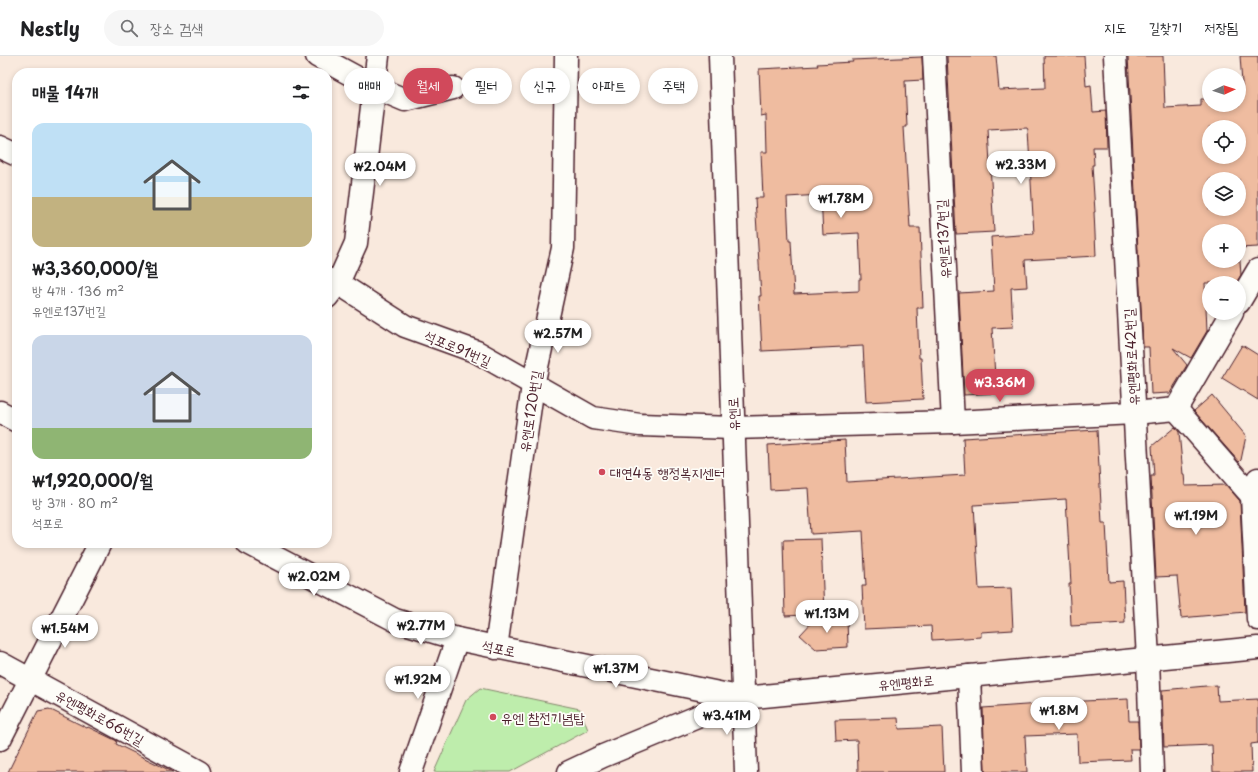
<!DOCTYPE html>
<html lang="ko">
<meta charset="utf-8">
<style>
:root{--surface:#fff;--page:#f6f6f6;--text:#202124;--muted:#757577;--line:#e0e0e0;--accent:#d1495b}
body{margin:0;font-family:"Playpen Sans","Poor Story",sans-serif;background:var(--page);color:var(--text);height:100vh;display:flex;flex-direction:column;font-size:15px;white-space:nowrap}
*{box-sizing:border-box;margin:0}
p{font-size:13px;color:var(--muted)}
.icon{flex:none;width:22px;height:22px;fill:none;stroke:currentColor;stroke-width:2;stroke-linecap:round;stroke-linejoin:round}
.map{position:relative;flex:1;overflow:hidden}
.sheet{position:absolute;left:12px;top:12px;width:320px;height:480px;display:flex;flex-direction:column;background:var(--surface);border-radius:16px;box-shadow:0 2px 6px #0003}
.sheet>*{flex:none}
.top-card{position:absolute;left:344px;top:12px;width:380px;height:36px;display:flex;gap:8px}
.needle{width:26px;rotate:87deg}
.tools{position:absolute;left:1202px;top:12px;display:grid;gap:8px}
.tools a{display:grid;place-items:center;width:44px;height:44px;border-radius:50%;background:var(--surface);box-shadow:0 2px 6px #0003;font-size:20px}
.price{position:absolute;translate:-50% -34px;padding:0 9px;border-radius:14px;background:#fff;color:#222;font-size:13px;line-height:26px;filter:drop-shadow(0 1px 2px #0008)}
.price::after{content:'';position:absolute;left:50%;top:24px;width:12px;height:9px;margin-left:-6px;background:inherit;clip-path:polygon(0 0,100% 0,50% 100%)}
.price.selected{background:var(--accent);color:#fff}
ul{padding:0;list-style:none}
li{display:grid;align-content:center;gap:8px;height:212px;padding:0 20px}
li span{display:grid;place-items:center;height:124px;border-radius:12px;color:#555}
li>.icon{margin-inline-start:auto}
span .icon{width:72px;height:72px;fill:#fffc;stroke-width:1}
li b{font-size:17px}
h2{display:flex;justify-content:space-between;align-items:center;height:48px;padding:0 20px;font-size:17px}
.chip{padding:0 14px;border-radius:18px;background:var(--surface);box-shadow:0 2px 6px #0003;font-size:14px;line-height:36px}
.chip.selected{background:var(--accent);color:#fff}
header{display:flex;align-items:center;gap:24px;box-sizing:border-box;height:56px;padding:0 20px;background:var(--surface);border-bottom:1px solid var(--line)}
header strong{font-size:19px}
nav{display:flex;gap:22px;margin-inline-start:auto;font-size:14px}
.search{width:280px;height:36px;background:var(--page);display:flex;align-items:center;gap:10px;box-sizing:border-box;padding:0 14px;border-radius:22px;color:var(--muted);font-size:15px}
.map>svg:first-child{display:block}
</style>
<header>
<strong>Nestly</strong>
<div class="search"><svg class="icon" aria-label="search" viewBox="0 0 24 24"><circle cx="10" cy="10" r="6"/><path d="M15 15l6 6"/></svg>장소 검색</div>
<nav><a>지도</a><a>길찾기</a><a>저장됨</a></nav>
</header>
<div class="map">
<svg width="1258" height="716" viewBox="0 0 1258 716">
<rect width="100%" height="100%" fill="#f9e9dd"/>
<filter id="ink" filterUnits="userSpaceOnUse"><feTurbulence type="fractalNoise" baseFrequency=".025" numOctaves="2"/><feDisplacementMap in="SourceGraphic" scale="8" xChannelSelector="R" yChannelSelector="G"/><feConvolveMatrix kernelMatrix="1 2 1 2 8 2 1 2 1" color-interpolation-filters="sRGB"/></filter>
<g filter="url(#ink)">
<polygon fill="#beedac" stroke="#84866c" points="480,632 580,653 588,674 510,716 434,716 466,644"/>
<g fill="#efbca0" stroke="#4a1f2b" fill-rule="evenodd">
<polygon points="947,0 996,0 999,34 1045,32 1044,0 1084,0 1086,30 1091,29 1093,56 1106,55 1107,91 1093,91 1094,109 1092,109 1095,156 1094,156 1096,200 1025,204 1027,231 1011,232 1013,271 992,272 996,337 964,339 959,237 994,235 991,181 1034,178 1028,74 1027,72 988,74 994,176 956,178"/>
<path d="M1128,0H1163L1165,52L1201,50V43H1209V49H1239V41H1243L1240,0H1258V191L1239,192L1241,219L1236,227H1205L1207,275L1191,302L1173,292L1187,309L1170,337L1151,338L1149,291H1143ZM1209,71H1239V101H1209ZM1209,123H1239V153H1209ZM1209,175H1239V205H1209Z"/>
<path d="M922,1L923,24L905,25L907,71H904L910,172H920L923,252H917L919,302H921L923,343L866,346L863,290L762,295L759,240H761L755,142H763L761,96H767L766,59L761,60L759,13L818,10L817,8L853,6L852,4ZM821,139L823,179L859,177L861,223H859V235L794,238L791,185H789L787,141Z"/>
<polygon points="1242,289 1258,299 1258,344 1222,322"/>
<polygon points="1212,339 1246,380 1241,404 1239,406 1194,355"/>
<polygon points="1175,371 1179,376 1183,418 1184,418 1185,430 1226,429 1240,445 1245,556 1181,562 1177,520 1156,521 1151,420 1154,420 1152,390"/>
<polygon points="1097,374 1102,467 1106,467 1109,526 1123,525 1125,567 1071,570 1069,528 1071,528 1066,443 974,449 979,533 1011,532 1013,574 981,576 981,581 932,584 931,570 864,573 862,530 866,530 863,475 811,478 808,432 770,434 768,389 845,384 847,426 965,419 963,382"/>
<polygon points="821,483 824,558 785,560 783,484"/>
<polygon points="847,564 848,591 816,593 800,579 813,565"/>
<polygon points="1217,629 1218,645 1258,643 1258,687 1251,688 1252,716 1213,716 1212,689 1164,691 1162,634"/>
<polygon points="1128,643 1129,665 1138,665 1139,693 1130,693 1131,704 1078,706 1077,678 1025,680 1027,716 985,716 983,652 1040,648 1040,647"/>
<polygon points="49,653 87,672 88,671 115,684 117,685 116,688 173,716 8,716 38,655"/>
<polygon points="898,662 899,673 942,671 944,716 858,716 857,684 836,685 835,664"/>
</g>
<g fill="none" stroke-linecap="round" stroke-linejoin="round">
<g stroke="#4a1f2b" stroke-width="25">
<g id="minor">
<polyline points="317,0 374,31 405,44 453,32"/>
<polyline points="934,0 953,366"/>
<polyline points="1115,0 1148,603 1152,716"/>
<polyline points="0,91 17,99"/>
<polyline points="327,223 338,227 405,270 477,296 593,362 640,369 733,372 953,366 1134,357 1176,353 1232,257"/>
<polyline points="327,241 338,227 356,187 378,0"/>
<polyline points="1239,246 1258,214"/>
<polyline points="1176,353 1252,440"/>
<polyline points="1258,423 1252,440 1258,563"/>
<polyline points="496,592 533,329 563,192 566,0"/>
<polyline points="0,607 200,716"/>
<polyline points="969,620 973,716"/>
<polyline points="0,683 100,487"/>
</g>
</g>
<g stroke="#4a1f2b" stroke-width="25">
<g id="secondary">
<polyline points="720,0 746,716"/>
<polyline points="0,356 17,365"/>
<polyline points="248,487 395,564 457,583 743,642"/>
<polyline points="411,716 457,583"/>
<polyline points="569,716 603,700 743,642 1258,592"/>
</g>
</g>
<use href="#minor" stroke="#fdfcf7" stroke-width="22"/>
<use href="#secondary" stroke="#fdfcf7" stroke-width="22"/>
</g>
</g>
<g fill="#d1495b" stroke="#fdfcf7" stroke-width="1.5">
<circle cx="602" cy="416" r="4"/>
<circle cx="493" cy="661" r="4"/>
</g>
<g text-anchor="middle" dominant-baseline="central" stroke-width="3.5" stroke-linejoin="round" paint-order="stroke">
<g font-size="14" fill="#4a1f2b" stroke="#fdfcf7">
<text transform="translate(943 183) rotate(-93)">유엔로137번길</text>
<text transform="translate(458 292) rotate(23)">석포로91번길</text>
<text transform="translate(1131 301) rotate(-93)">유엔평화로42번길</text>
<text transform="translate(530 355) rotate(-81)">유엔로120번길</text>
<text transform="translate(733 358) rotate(-92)">유엔로</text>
<text transform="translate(499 592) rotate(12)">석포로</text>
<text transform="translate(906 626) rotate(-5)">유엔평화로</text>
<text transform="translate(100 661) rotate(29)">유엔평화로66번길</text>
</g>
<g font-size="14" fill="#4a1f2b" stroke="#fdfcf7" text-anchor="start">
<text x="610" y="416">대연4동 행정복지센터</text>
<text x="501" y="661">유엔 참전기념탑</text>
</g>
</g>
</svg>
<div class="tools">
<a><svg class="needle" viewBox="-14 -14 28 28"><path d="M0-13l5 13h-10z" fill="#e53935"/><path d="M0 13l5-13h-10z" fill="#757577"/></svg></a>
<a><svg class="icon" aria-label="locate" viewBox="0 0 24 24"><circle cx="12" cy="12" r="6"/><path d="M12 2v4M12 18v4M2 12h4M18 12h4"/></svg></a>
<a><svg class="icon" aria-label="layers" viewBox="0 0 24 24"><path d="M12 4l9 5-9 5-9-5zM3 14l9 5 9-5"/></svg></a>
<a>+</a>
<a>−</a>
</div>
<b class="price" style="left:1021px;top:129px">₩2.33M</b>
<b class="price" style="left:380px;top:131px">₩2.04M</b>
<b class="price" style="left:841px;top:163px">₩1.78M</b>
<b class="price" style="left:558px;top:298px">₩2.57M</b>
<b class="price selected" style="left:1000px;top:347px">₩3.36M</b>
<b class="price" style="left:1196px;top:480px">₩1.19M</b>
<b class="price" style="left:314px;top:541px">₩2.02M</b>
<b class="price" style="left:827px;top:578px">₩1.13M</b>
<b class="price" style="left:421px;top:590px">₩2.77M</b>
<b class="price" style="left:65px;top:593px">₩1.54M</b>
<b class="price" style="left:616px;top:633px">₩1.37M</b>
<b class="price" style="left:418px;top:644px">₩1.92M</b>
<b class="price" style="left:1059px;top:675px">₩1.8M</b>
<b class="price" style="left:727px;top:680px">₩3.41M</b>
<div class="top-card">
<a class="chip">매매</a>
<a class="chip selected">월세</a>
<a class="chip">필터</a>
<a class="chip">신규</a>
<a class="chip">아파트</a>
<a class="chip">주택</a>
</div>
<section class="sheet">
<h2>매물 14개<svg class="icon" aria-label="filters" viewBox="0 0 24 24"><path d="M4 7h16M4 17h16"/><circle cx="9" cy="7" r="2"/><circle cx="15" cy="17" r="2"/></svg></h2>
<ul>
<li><span style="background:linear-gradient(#bfe0f5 60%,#c2b280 0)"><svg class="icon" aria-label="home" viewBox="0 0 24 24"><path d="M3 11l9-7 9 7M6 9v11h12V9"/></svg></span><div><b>₩3,360,000/월</b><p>방 4개 · 136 m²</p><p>유엔로137번길</p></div></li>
<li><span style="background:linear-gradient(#c9d6e8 75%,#8fb573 0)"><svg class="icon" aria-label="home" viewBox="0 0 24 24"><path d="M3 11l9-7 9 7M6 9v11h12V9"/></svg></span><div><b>₩1,920,000/월</b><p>방 3개 · 80 m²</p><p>석포로</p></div></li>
</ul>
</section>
</div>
